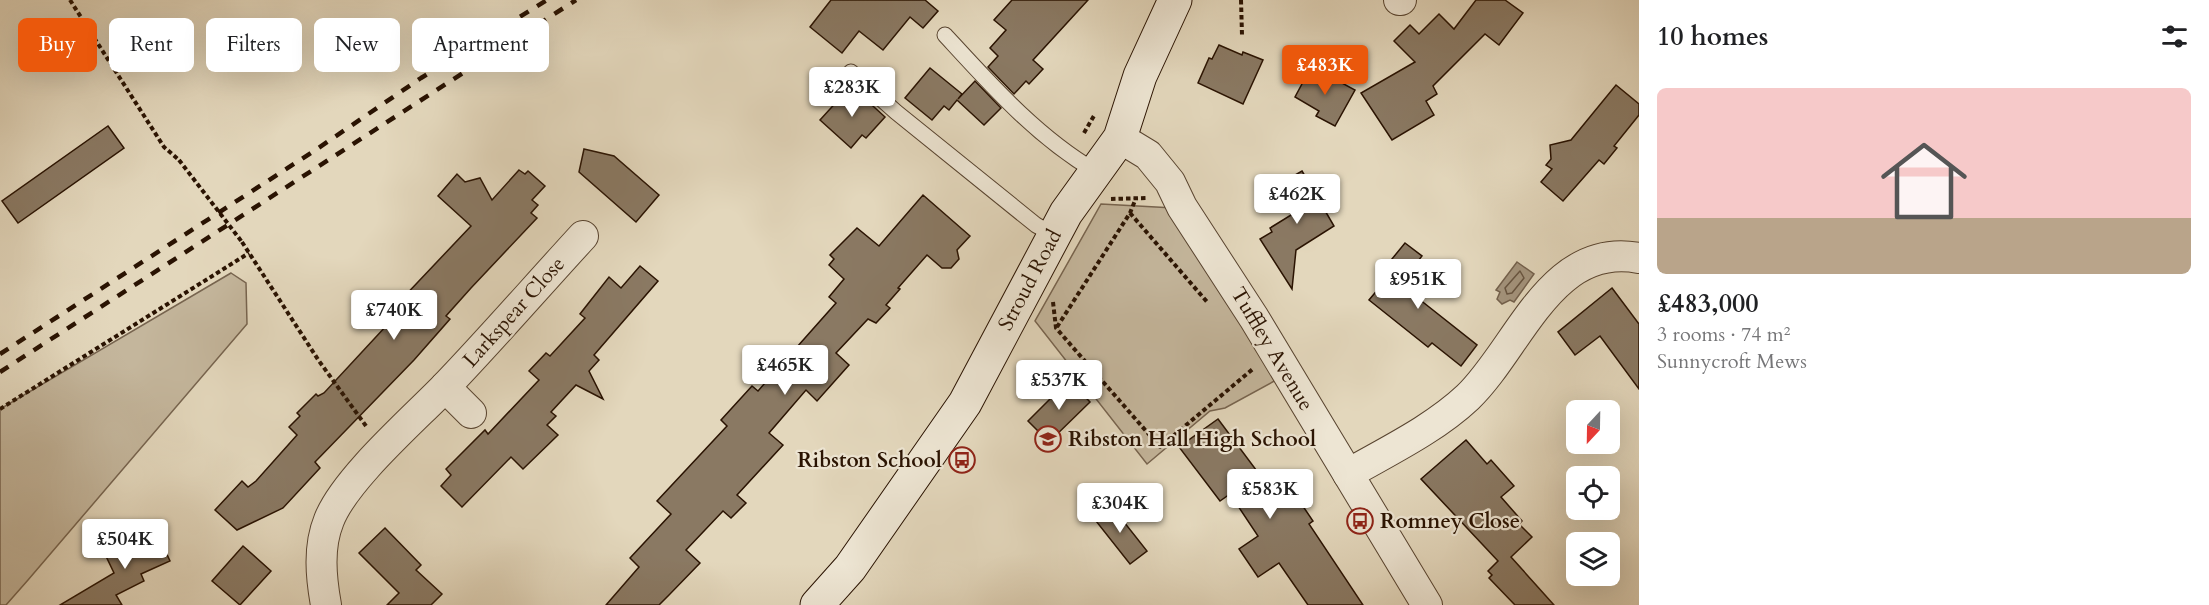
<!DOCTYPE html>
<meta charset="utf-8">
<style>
:root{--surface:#fff;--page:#f6f6f6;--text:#202124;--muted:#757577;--accent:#ea580c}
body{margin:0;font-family:Cardo,serif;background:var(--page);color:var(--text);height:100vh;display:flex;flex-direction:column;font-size:22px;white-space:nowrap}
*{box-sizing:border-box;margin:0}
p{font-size:20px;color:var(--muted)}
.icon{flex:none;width:33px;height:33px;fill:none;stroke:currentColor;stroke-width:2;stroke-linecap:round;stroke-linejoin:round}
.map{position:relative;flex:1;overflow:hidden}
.sheet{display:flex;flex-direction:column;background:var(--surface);width:570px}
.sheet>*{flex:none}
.banner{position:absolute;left:18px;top:18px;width:570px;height:54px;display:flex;gap:12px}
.needle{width:39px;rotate:202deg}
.tools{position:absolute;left:1566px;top:400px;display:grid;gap:12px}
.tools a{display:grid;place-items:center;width:54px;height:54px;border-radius:9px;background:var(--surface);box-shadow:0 6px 24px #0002;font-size:30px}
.price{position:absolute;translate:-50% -51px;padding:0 14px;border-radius:6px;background:#fff;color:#222;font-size:20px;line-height:39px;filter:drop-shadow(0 2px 3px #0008)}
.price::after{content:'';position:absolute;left:50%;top:36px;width:18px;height:14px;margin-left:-9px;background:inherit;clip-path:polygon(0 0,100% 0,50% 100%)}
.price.selected{background:var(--accent);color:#fff}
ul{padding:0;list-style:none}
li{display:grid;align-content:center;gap:12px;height:318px;padding:0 18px}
li span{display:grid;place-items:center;height:186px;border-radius:9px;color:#555}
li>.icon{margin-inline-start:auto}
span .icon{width:108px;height:108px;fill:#fffc;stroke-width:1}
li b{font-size:26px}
h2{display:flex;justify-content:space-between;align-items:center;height:72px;padding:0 18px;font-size:26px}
.tag{padding:0 21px;border-radius:9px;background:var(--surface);box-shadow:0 6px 24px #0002;font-size:21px;line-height:54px}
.tag.selected{background:var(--accent);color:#fff}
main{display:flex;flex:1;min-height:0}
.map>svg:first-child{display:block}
</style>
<main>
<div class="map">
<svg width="1639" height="605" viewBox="0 0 1639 605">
<rect width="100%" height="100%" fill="#e3d7bc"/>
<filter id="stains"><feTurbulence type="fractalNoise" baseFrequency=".00333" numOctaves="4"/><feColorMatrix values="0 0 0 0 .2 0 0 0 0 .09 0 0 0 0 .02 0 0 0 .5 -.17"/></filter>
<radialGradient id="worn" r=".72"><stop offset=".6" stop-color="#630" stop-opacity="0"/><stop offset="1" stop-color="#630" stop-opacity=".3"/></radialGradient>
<g fill="#c4b69c" stroke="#77644f" stroke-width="1.5">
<polygon points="1101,204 1174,208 1278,379 1225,408 1210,411 1147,464 1035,321"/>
<polygon points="231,273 246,283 247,324 28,580 6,605 0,605 0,409"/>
</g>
<polygon fill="#a4947d" stroke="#73604c" stroke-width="1.5" points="1517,262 1534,274 1514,302 1510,300 1502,304 1497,299 1500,292 1496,290"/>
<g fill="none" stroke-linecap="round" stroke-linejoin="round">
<polygon stroke="#675440" stroke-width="1.5" points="1520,271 1524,278 1512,293 1507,294 1505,288"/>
</g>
<g fill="#8a7963" stroke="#2a1302" stroke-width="1.5">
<polygon points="831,0 925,0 938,11 923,28 910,17 883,50 859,31 842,53 810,27"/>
<polygon points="1012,0 1088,0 1033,60 1043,69 1029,84 1026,81 1014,94 988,67 998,56 990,48 1006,30 994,20"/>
<polygon points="1476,0 1505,0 1523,13 1499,45 1485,34 1433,86 1437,94 1426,101 1434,115 1392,140 1361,93 1415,62 1394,41 1410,25 1419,34 1439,14 1454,29"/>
<polygon points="1219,45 1242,55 1243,52 1263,60 1243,104 1198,83 1209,58 1212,59"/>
<polygon points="930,68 962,94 958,99 975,81 1001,108 984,125 957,100 949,110 944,106 932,120 905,98"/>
<polygon points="1310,69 1330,80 1331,77 1355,90 1335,126 1316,116 1319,111 1295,97"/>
<polygon points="1616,85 1639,104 1639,115 1614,146 1617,148 1604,164 1599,160 1563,201 1541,182 1552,169 1546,165 1551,159 1550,145 1571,140"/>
<polygon points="851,86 885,117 866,138 862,135 851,148 820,120"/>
<polygon points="108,126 124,148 18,223 2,201"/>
<polygon points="584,149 614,156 659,195 636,222 579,172"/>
<polygon points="519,170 525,174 528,171 545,186 532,200 538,205 531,213 537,218 471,288 446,316 450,319 414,360 315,462 320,468 283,508 237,530 215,510 242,481 248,487 256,481 297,435 289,427 300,416 297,413 316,394 318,396 324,393 387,325 382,320 471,226 438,196 457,174 465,182 480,178 492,200"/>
<polygon points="1302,171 1334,226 1296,250 1292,289 1260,239 1272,232 1270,228 1296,212 1281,183"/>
<polygon points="923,195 970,236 957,250 959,259 951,268 942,268 927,255 898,288 900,289 886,305 890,308 876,323 868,319 836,353 849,365 817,401 806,390 769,433 783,445 737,495 746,503 731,518 723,511 686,550 700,563 669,595 659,605 606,605 639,567 630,558 671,514 657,501 727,426 721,420 752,386 758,391 836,303 829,297 844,279 829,265 834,259 830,255 857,228 879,246"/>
<polygon points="1405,243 1422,256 1400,284 1477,345 1461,366 1432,343 1428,347 1369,300 1390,275 1393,278 1383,270"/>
<polygon points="640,266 658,281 594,355 599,360 589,371 603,399 576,385 551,412 556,416 547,425 558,435 523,469 511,457 462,507 441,486 451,475 446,469 485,430 488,434 539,380 529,371 546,353 550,356 585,318 580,314 609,277 621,288"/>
<polygon points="1612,288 1639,324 1639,389 1600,336 1575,355 1558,332"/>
<polygon points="1069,380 1090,402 1049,442 1028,421"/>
<polygon points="1218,419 1271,490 1277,485 1294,485 1296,496 1313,521 1309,524 1363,605 1308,605 1279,563 1258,577 1239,549 1258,536 1230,494 1220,501 1179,447"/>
<polygon points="1466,440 1487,464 1491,460 1514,486 1501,497 1522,521 1519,524 1532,537 1511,557 1554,605 1515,605 1489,578 1492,575 1488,571 1498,561 1421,479"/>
<polygon points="1109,503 1147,551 1130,564 1092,516"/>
<polygon points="385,528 421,565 416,570 442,594 431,605 387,605 399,593 359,553"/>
<polygon points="155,529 170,561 141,574 144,581 116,595 122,605 60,605 114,573 104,552"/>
<polygon points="243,546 271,571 240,605 212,581"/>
</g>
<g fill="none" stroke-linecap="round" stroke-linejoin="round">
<g stroke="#584430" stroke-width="17">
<g id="service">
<path d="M945,35C991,85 1037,137 1095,171"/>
<polyline points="851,72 896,112 1036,225 1054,235"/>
</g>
</g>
<g stroke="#584430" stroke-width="32">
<g id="minor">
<polyline points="1399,0 1401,0"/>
<polyline points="1120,138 1148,155 1170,182 1182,207 1254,318 1427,605"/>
<polyline points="445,387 471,413"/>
<path d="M1348,474C1388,451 1434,429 1468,397C1519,348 1551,241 1639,258"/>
<path d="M326,605C321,577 318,547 329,520C345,479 413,420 445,387C492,338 537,286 583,236"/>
</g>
</g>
<g stroke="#2a1302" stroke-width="35">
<polyline id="secondary" points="817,605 850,568 965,403 1066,213 1120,138 1140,76 1175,0"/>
</g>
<g stroke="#2a1302" stroke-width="4" stroke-dasharray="4.5 3" stroke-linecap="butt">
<polyline points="70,0 164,147 179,160"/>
<polyline points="1241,0 1242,35"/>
<polyline points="1084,133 1095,114"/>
<polyline points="1111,199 1146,198"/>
<polyline points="1130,213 1208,303"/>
<polyline points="242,242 319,361 366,426"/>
<polyline points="1053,302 1056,328 1160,447 1254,368"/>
<polyline points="1057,327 1130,213 1136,198"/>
<polyline points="0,409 249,253"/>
</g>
<use href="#service" stroke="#ede5d3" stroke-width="15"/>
<use href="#minor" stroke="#ede5d3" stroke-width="30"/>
<use href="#secondary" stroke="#ede5d3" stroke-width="33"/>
<g stroke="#2a1302" stroke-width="4.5" stroke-dasharray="10 10" stroke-linecap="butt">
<polyline points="0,354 314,151 421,78 547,0"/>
<polyline points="0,372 576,0"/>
</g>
<polyline stroke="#2a1302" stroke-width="4" stroke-dasharray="4.5 3" stroke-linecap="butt" points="179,160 242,242"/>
</g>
<defs>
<g id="school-ring" transform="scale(1.35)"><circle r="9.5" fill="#ede5d3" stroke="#8f2418" stroke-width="1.5"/><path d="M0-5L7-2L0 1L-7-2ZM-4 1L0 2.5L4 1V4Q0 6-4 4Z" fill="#8f2418"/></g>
<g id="bus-ring" transform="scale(1.35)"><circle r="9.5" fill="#ede5d3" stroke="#8f2418" stroke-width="1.5"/><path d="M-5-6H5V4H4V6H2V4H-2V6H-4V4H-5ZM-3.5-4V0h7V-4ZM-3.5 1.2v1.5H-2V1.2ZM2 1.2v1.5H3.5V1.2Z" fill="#8f2418"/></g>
</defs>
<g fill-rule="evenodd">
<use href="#school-ring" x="1048" y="439"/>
<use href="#bus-ring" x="962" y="460"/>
<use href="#bus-ring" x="1360" y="521"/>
</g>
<g text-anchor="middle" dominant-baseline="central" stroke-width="4.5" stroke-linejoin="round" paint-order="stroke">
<g font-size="21" fill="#2a1302" stroke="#ede5d3">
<text transform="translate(1030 280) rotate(-62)">Stroud Road</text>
<text transform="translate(514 312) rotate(-48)">Larkspear Close</text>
<text transform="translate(1272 349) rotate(59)">Tuffley Avenue</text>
</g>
<g font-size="21" font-weight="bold" fill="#2a1302" stroke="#ede5d3" text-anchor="start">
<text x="1068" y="439">Ribston Hall High School</text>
<text x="942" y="460" text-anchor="end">Ribston School</text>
<text x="1380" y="521">Romney Close</text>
</g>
</g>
<rect width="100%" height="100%" filter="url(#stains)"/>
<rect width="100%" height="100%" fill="url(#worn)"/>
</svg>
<div class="tools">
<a><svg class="needle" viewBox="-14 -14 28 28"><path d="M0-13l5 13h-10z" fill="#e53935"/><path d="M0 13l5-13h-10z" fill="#757577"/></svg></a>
<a><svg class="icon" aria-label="locate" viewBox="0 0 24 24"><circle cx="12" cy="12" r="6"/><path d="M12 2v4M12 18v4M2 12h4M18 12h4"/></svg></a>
<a><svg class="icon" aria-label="layers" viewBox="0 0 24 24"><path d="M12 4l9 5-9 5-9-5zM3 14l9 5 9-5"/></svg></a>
</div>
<b class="price selected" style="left:1325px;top:96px">£483K</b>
<b class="price" style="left:852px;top:118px">£283K</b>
<b class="price" style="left:1297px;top:225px">£462K</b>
<b class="price" style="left:1418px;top:310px">£951K</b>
<b class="price" style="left:394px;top:341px">£740K</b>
<b class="price" style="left:785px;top:396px">£465K</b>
<b class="price" style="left:1059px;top:411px">£537K</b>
<b class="price" style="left:1270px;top:520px">£583K</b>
<b class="price" style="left:1120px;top:534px">£304K</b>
<b class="price" style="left:125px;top:570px">£504K</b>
<div class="banner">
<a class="tag selected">Buy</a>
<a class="tag">Rent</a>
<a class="tag">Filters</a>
<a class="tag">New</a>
<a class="tag">Apartment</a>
</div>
</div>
<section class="sheet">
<h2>10 homes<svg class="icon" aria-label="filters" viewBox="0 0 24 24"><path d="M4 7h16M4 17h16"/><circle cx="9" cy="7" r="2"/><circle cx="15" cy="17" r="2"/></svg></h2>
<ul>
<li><span style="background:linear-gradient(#f6c9c9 70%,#b9a48a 0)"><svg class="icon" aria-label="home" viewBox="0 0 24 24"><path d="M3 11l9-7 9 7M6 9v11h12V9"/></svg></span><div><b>£483,000</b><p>3 rooms · 74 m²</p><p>Sunnycroft Mews</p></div></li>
</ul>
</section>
</main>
